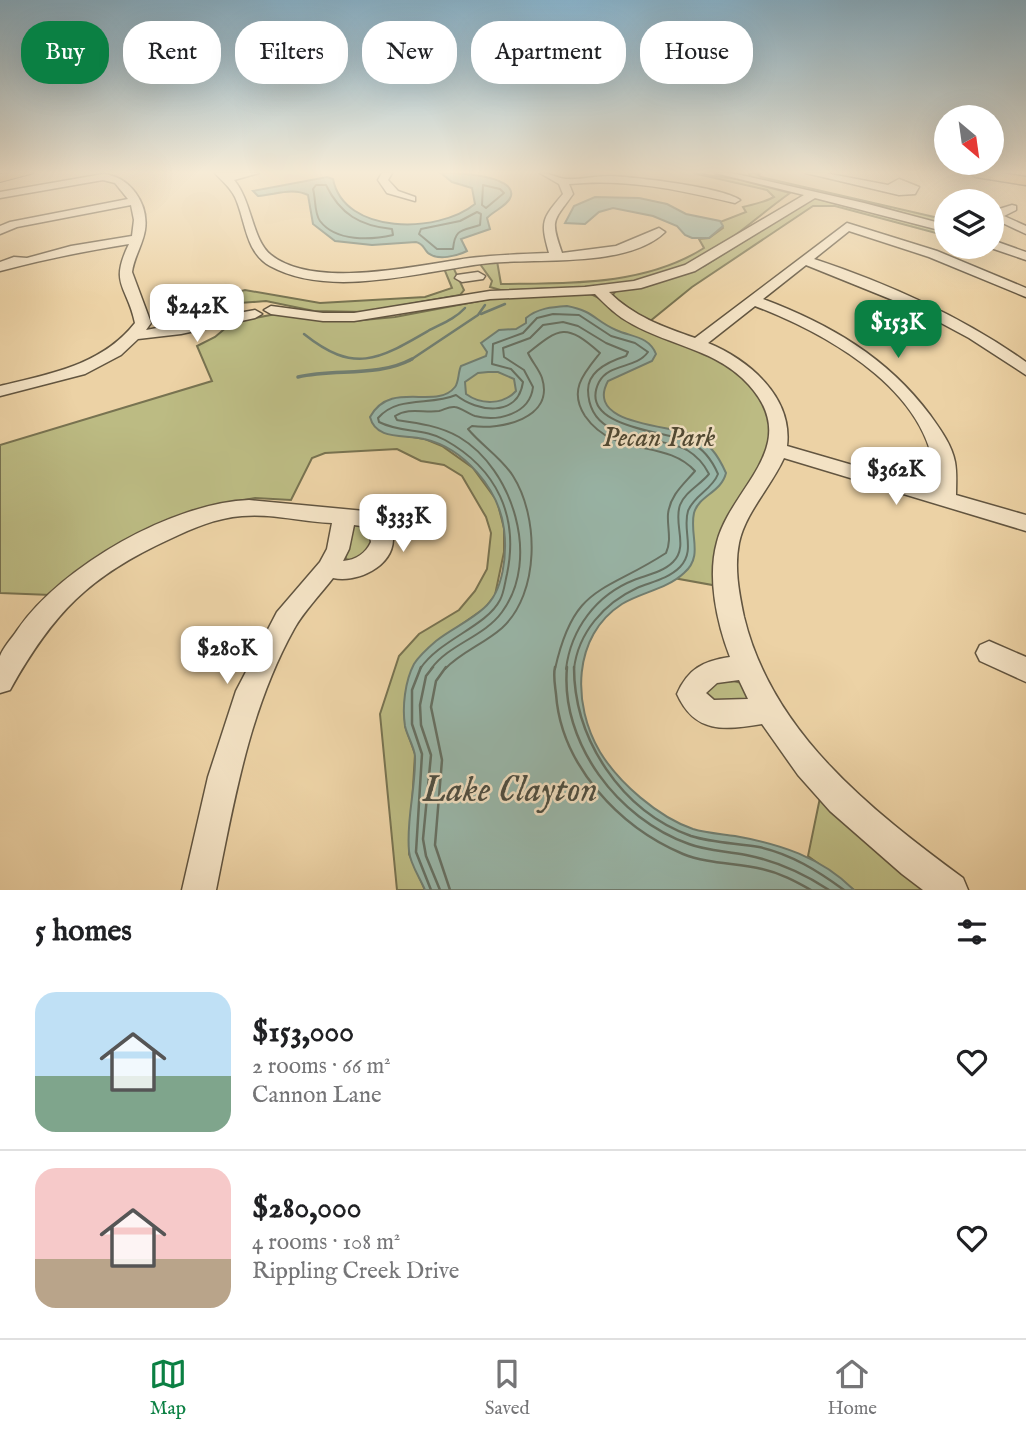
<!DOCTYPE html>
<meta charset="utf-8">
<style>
:root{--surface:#fff;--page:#f2f2f2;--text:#202124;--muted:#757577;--line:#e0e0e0;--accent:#0b8043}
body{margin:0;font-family:"IM FELL English",serif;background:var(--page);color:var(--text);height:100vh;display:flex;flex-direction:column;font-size:26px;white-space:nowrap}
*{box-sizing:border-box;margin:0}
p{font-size:23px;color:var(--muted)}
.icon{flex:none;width:38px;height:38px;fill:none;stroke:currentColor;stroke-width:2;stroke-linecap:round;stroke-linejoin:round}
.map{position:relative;height:890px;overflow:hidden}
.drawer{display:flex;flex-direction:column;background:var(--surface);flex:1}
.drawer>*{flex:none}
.top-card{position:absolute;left:21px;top:21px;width:985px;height:63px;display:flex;gap:14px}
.needle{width:46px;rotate:151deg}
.fabs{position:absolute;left:934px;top:105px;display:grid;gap:14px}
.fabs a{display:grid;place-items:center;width:70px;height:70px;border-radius:50%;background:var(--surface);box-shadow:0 7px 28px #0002;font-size:35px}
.price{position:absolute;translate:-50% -60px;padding:0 16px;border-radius:14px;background:#fff;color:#222;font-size:23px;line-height:46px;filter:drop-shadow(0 2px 4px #0008)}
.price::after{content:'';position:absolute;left:50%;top:42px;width:21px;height:16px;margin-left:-10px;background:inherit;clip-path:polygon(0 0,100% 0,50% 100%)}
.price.selected{background:var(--accent);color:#fff}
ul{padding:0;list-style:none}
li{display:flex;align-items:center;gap:21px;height:175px;padding:0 35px}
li+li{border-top:2px solid var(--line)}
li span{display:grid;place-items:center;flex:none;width:196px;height:140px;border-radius:21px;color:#555}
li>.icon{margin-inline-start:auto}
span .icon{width:84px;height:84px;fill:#fffc;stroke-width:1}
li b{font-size:30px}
h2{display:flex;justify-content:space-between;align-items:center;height:84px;padding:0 35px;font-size:30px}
.tag{padding:0 24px;border-radius:28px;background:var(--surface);box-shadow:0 7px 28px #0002;font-size:24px;line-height:63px}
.tag.selected{background:var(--accent);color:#fff}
.menu{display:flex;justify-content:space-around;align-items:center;height:98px;border-top:2px solid var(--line);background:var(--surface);font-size:19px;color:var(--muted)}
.menu a{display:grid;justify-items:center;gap:4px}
.menu .selected{color:var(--accent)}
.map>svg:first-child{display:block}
</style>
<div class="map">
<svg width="1026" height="890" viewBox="0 0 1026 890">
<rect width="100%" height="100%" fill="#ecd2a5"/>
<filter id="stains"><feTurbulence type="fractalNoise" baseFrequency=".00286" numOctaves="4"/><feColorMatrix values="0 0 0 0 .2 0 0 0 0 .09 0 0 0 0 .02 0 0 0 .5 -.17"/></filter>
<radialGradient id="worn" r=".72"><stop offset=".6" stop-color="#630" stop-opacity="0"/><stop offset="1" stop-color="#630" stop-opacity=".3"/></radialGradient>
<g fill="#bcbb83" stroke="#787351" stroke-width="2">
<path d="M693,173L737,179L790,193C753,219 719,254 674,271C619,291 561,286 504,291L490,287L492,281L480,264L497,261L501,284C569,283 644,286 704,248L699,239L709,238L723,228L720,222L746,212L743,207C754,204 763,203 774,197L767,190Z"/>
<polygon points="751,173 761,173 758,175 761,177 943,219 947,220 947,226 882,207 752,178 749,174"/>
<polygon points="814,198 947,231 947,236 835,206 813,206 692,287 649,322 612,296 616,291 681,275 704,266"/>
<polygon points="443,266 454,269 464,290 460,295 364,312 314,311 266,301 226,304 223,296 245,290 320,303 425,297 452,288"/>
<polygon points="591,294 733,366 768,403 772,448 718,586 646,573 517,437 406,436 425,439 442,446 473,468 497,501 504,528 504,552 495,595 485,608 431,646 405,726 415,754 409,854 425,890 397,890 380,714 399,656 419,634 459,610 475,591 487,569 491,533 486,517 462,476 444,465 421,461 397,449 325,453 312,458 291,500 255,498 217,505 51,595 0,593 0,445 212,381 197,346 215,337 228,326 228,323 276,314 353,321 395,317 495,298"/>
<polygon points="363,522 374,530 372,552 352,561 346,559 345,555 346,525"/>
<polygon points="733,681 742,683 753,700 717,710 702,688 712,683"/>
<polygon points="822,788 933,890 854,890 808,856"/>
</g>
<g fill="#99b7aa" stroke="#717f72" stroke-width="2" fill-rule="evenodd">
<path d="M441,173C453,172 516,175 511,196C508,206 493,211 487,218L490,229L461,239L467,251C457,256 438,261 428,253C423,248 424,244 416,242L372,245L335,241L313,224L308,195C292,187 275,195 258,196L253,191L327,177L333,179C344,235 438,234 475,204L472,188L452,182Z"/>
<polygon points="595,197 639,198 667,204 686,214 720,221 723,226 709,238 692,238 685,235 677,226 653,216 613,208 599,212 585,224 565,223 574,206"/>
<path d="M567,306C594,311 595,321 616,330C631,337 649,336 656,354L652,361L608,381C584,425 670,425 690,434C709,442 718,455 726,473C721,493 699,495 694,513C689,535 704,556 684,573C667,589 642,592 622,604C572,636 572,705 600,752C619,783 658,817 693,829C706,833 722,834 735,836C780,844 821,857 854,890H425C420,878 410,864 409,851C406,819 416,788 415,756C414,746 407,736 405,726C402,707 405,681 414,664C419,656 429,647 436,641C451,629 470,621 484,608C504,591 507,553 504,529C499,489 464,448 424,439C405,434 376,441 370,417C391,379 436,411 455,387C459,382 458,372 461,366L486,356L487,352L481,343L499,330L516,329L526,323V318C538,308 552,307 567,306ZM488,372H498L514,379L516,391C503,405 481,405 466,394L465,382L478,373Z"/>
</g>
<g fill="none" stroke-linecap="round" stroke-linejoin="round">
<g stroke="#667164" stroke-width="2">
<path d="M316,185H326C340,214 360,226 392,229L393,235C371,240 336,242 320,221C314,213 316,199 313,189Z"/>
<polygon points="483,185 500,189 504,193 486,208 482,205"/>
<path d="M477,212L481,214L480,225C462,231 455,228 453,249H437L419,234L421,229L460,221Z"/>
<path d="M420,669C440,639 486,627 500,600C504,593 505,582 507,574C519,516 497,469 445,440C424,428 400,433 379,422L378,418C398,395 430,406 456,395C477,412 518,418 523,382L511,369L492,364L493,344L523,333L537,318L553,314L579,315L611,336L635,343L648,352C636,369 609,363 599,382C576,428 668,431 690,442C704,449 712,460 718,474C712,490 694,495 688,511C682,530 696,551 680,567C668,579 651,582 637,588C604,603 578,633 574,669"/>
<path d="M431,669C449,644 484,637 502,612C541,559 513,469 459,437C440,426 418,423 397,420L395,416C409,407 423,413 439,411C444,410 449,406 455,407C462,408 468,414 475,416C498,422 530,414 533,387L524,370L504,357L503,348L530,338L543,325L563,322L578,326L606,343L628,352L626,356C610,361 588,370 588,390C589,444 653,433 687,450C697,456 704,464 709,474C700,485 685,492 680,505C673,524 689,546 673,562C663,572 647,575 634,580C596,595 571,629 566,669"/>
<path d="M445,669C461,652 484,644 502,628C540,593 539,517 513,476C501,457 482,446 468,429L472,426C500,430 555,419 542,378C539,369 532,362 528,353C560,327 566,323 600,353C584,373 568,390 585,416C615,459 665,438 695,471C684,484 670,495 668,514C667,527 672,540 666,553C603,594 574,584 555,669"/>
</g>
<g stroke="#667164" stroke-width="2.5">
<polyline points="421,667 412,690 412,724 422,754 416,852 431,890"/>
<polyline points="433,667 426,676 420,705 421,725 431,755 423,839 426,856 440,890"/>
<polyline points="446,667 436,681 431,707 442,760 435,845 450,890"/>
<path d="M555,667C553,676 555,685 556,694C561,765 619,827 683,854C708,864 736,863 762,869C780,873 795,881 811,890"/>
<path d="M567,667C560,743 618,819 689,844C707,851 727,851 746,855C777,861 803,873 829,890"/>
<path d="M574,667C574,739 621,811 691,836C713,843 737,843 759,847C791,854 818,871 844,890"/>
</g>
<g stroke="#717f72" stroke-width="2.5">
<polyline points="481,314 505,304"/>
<path d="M304,334C354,374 378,360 428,331C441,324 455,319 465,308"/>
<polyline points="409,361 478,315 485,305"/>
</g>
<path stroke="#717f72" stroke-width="3.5" d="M298,377C335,368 377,378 412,359"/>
<g stroke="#625540" stroke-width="3">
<g id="minor">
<path d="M215,173H259L234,180C252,201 252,240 271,255C315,290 418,265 470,258C496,255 523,254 549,253C540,221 542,219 563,194L559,184L540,173C550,173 557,178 566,179C579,180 595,176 609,176C635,177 722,187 740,200L735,203C680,190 626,178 569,184L573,194C553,222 550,219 562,253L616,246L659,228L665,232C628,268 539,258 490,263C424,270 332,300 270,266C245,252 246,221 235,197C230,187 222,181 215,173Z"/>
<polygon points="382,173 392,173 388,180 398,191 415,197 415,201 387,193 378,180"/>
<path d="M715,173H732L864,203L947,225V232L815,198L695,271L641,288L609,292C633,316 663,327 695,338L847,223L937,251L1026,288V297L929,257L849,231L814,259C889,284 961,316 1026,362V375L969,338L915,309L806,265L763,299C829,324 887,357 930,415C940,429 952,445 955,462C957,473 956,484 956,495L1026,515V531L784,458C771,487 745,513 739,543C734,568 739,593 744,617C772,733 872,811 963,878L968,890H923L902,874L830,811L798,775L762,724C724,730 695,734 677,694C688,669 703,661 730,657C717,623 707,578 717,542C731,487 804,446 749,385C718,350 671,346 632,324C617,316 607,306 595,294L490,299L354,321H323L271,314L264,310L271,306L323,313H354L490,291L585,287L634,281L685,265L804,195ZM755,306C830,335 939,395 935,489L787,446C793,397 749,360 708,343ZM739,680L748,699L714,700L706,693L717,683Z"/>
<polygon points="806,173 825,173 888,185 899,179 919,187 915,194 899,195"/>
<path d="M103,174C130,176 149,204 145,230C143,244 134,257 132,272L151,323L146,330L255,310L262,314L255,318L181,334L138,339L121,355L85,374L0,396V386C50,374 102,365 135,323C127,285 109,285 129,244C85,251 41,260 0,271V262L14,257L27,258L71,246L132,236L134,220L131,205L17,227L0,234V226L10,222L128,199L115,183L103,180L0,198V192Z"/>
<polygon points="1012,205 1016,206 1016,210 1004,216 1026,226 1026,234 992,218 996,210"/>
<polygon points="992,240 1026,252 1026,260 988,247 992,247"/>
<polygon points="478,272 485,276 483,279 462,282 455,278 457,275"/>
<path d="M249,500L375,512L383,514C387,522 394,530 393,540C392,567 357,583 333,578C320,595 304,611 294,629C249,710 234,801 216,890H182L208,777L236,691L277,612L320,562L327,549L332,523C303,522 271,513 242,516C216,518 193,528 170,539C89,576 53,613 10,690L0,693C0,682 0,666 0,656C4,646 13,637 18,629C62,566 172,503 249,500ZM354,525L368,527L371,542C366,553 356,560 343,561L349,549Z"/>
<polygon points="989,641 1026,657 1026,682 980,661 976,653 980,645"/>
</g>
</g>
<g stroke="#342b1f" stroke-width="2">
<polygon id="major" points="10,173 34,173 0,182 0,174"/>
</g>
<g stroke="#342b1f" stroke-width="3">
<polygon id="highway" points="969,173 1001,173 1026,177 1026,185 976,177"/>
</g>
<use href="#minor" fill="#f3e2c4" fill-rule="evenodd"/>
<use href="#major" fill="#e6b972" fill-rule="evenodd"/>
<use href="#highway" fill="#e6b972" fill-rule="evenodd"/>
</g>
<linearGradient id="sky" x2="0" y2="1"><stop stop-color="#88b5cf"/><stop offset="0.58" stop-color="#f6ebd6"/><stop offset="1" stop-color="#f6ebd6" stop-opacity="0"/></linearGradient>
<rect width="1026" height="297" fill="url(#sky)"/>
<g text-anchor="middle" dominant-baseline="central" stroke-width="5" stroke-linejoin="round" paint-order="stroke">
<g font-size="28" font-style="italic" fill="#4f4833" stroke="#f3e2c4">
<text x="659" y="438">Pecan Park</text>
</g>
<g font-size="37" font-style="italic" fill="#4d4e42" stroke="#f3e2c4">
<text x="510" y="791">Lake Clayton</text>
</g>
</g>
<rect width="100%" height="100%" filter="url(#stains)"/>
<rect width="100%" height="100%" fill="url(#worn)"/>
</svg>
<div class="fabs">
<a><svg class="needle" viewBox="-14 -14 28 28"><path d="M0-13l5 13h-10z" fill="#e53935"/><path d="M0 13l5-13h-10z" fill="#757577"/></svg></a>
<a><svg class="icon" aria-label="layers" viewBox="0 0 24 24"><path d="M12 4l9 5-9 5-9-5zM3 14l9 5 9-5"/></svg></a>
</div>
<b class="price" style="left:197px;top:344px">$242K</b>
<b class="price selected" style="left:898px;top:360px">$153K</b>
<b class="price" style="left:896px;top:507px">$362K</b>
<b class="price" style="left:403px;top:554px">$333K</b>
<b class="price" style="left:227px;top:686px">$280K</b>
<div class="top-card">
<a class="tag selected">Buy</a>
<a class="tag">Rent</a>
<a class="tag">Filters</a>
<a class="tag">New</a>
<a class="tag">Apartment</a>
<a class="tag">House</a>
</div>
</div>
<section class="drawer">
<h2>5 homes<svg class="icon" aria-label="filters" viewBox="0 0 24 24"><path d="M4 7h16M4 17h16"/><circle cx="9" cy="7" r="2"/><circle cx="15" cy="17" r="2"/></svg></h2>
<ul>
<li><span style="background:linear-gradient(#bfe0f5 60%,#7fa58c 0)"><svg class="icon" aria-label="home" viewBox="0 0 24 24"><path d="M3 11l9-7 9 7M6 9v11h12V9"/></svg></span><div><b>$153,000</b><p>2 rooms · 66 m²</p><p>Cannon Lane</p></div><svg class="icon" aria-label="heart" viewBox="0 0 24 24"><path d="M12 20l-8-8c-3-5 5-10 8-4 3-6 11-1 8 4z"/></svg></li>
<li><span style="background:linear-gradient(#f6c9c9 65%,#b9a48a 0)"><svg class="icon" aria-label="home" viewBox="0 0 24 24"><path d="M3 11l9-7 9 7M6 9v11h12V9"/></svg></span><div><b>$280,000</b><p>4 rooms · 108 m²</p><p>Rippling Creek Drive</p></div><svg class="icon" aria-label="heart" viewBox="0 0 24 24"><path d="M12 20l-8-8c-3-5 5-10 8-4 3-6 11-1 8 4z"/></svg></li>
</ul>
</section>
<nav class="menu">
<a class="selected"><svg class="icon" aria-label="map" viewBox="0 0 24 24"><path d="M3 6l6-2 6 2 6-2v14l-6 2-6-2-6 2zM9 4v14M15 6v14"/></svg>Map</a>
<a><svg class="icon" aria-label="saved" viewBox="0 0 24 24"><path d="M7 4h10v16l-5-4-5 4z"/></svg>Saved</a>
<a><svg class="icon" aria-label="home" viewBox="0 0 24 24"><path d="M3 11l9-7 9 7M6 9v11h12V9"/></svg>Home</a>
</nav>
